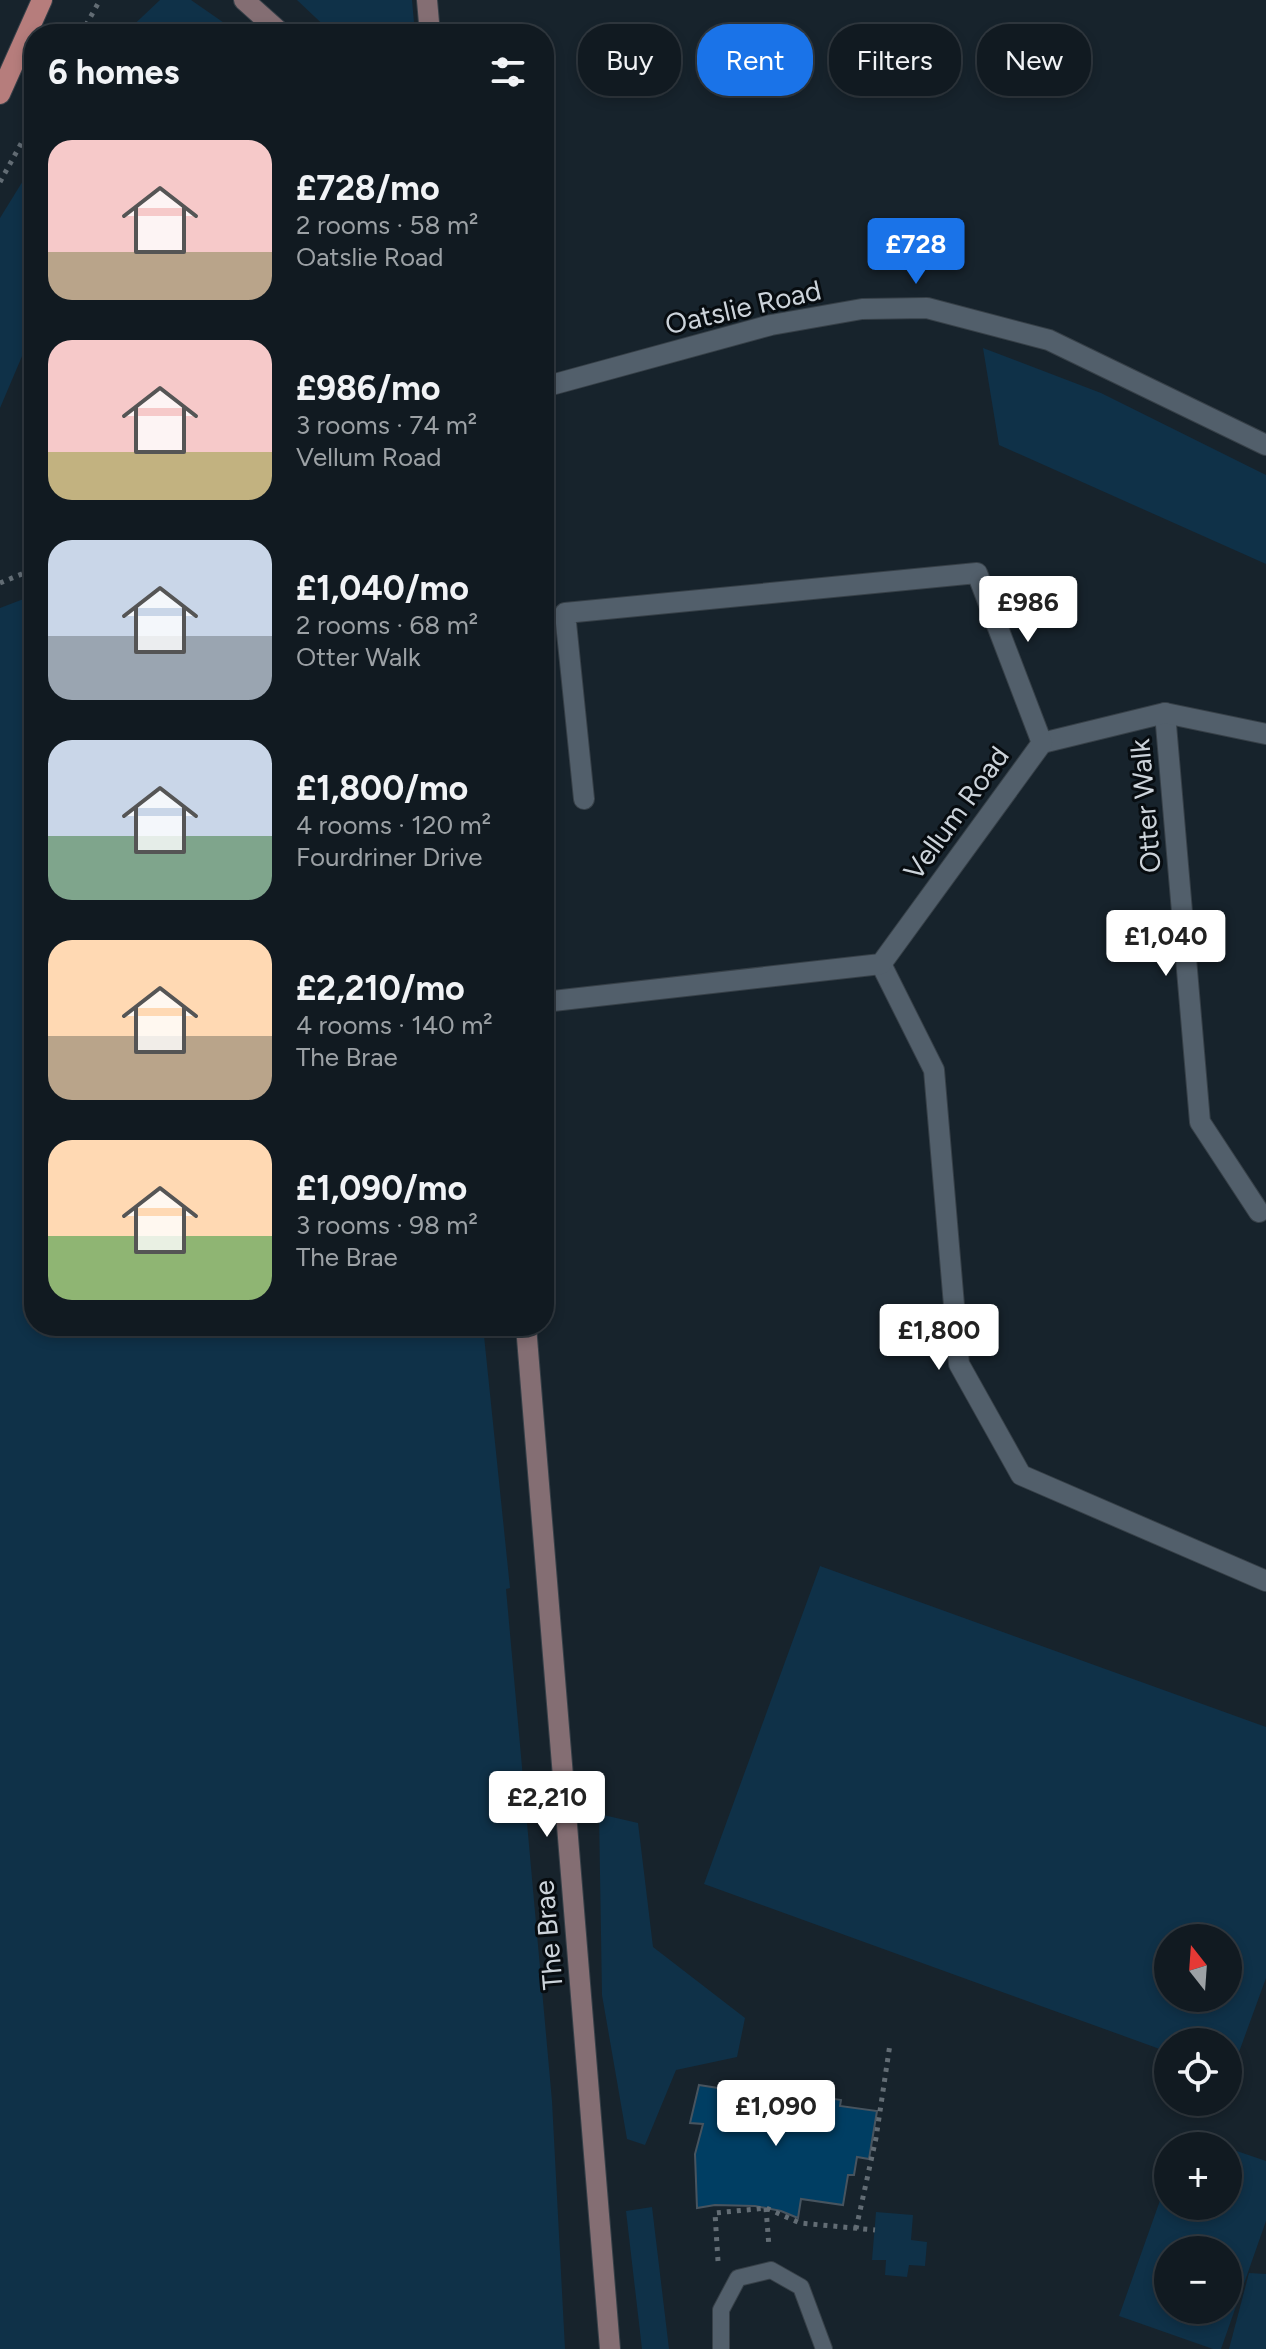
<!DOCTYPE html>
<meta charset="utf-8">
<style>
:root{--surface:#111a21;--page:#1e272e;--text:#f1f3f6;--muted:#9ca1a5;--line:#30383f;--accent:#1a73e8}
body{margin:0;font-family:Figtree,sans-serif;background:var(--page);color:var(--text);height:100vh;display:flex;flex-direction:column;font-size:30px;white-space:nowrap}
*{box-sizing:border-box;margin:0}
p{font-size:26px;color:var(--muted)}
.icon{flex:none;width:44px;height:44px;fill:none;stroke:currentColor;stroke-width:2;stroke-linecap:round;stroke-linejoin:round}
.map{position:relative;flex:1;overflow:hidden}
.panel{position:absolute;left:24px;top:24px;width:530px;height:1312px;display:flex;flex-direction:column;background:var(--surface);border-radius:32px;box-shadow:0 4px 12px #0003,0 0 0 2px var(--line)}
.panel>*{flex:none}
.top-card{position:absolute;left:578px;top:24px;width:568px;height:72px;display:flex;gap:16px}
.needle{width:52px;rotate:343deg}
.buttons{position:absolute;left:1154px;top:1924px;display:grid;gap:16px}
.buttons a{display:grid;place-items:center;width:88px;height:88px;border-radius:50%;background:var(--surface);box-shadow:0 4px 12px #0003,0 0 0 2px var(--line);font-size:40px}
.price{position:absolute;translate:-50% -68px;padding:0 18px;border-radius:8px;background:#fff;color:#222;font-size:26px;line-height:52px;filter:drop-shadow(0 2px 4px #0008)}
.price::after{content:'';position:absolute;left:50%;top:48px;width:24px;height:18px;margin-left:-12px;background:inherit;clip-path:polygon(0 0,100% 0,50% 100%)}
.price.active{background:var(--accent);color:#fff}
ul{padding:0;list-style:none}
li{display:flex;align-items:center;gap:24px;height:200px;padding:0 24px}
li span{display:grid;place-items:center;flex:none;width:224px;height:160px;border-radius:24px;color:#555}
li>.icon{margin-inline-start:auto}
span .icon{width:96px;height:96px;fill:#fffc;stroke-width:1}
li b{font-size:34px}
h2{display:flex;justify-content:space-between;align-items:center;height:96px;padding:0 24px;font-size:34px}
.chip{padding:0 28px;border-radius:32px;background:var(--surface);box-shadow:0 4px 12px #0003,0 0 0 2px var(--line);font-size:28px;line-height:72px}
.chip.active{background:var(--accent);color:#fff}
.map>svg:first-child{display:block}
</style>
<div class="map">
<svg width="1266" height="2349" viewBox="0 0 1266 2349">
<rect width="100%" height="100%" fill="#17232c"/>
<g fill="#0f3148" fill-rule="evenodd">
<polygon points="160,0 191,0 240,34 124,34"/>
<polygon points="297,0 412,0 415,34 333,34"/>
<polygon points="34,163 34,328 0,408 0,218"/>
<polygon points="983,348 1101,393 1266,475 1266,564 999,445"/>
<polygon points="34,595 34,1326 483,1326 510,1588 506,1589 552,2101 565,2349 0,2349 0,608"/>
<path d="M820,1566L1266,1727V1978L1231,2074L1228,2073V2042H1168V2052L704,1884ZM1168,1938H1228V1998H1168Z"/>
<polygon points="599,1814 638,1823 653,1947 745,2018 737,2057 676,2070 645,2145 627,2139 602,1995"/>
<path d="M1228,2148L1266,2161V2221L1221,2349H1213L1119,2316L1168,2178V2206H1228ZM1168,2250H1228V2310H1168Z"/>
<polygon points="652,2207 669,2349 642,2349 626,2211"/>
<polygon points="876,2212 913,2215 911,2240 927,2242 925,2266 909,2265 907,2277 885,2275 886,2260 872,2260"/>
<polygon points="1249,2273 1266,2274 1266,2349 1229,2349"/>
</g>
<polygon fill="#003e63" stroke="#47545f" stroke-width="2" points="699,2085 744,2092 745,2085 841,2100 840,2106 877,2111 869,2159 857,2157 854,2175 848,2175 843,2205 801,2199 798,2218 781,2211 755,2206 715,2205 697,2208 695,2154 703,2124 690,2123"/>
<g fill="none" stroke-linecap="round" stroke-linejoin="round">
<g stroke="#374048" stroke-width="18">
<polyline id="service" points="721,2349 721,2310 738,2278 771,2270 801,2287 824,2349"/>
</g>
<g stroke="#374048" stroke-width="22">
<g id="minor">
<polyline points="1165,713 1200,1122 1259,1212"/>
<polyline points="1042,743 1165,713 1266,734"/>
<polyline points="881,964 934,1070 959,1364 1021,1475 1266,1581"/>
<polyline points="544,1002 881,964 1042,743 977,573 565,613 584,799"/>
</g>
</g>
<g stroke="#374048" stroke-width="22">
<polyline id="tertiary" points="544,387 771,325 862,309 927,308 1049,340 1266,445"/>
</g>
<g stroke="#374048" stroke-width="22">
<g id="secondary">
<polyline points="244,0 282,34"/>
<polyline points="427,0 430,34"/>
<polyline points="526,1326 610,2349"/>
</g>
</g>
<g stroke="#374048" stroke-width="22">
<polyline id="primary" points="0,94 42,0"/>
</g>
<g stroke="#626c74" stroke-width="5" stroke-dasharray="4 6" stroke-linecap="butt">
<polyline points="81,34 100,0"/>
<polyline points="0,182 34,120"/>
<polyline points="0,583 34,569"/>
<polyline points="766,2208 769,2247"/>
<polyline points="856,2229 876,2138 890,2044"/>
<polyline points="718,2261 715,2213 766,2208 800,2223 875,2230"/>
</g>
<use href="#service" stroke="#525f6b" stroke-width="16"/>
<use href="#minor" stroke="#525f6b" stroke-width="20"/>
<use href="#tertiary" stroke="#525f6b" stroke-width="20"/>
<use href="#secondary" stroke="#846e73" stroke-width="20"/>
<use href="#primary" stroke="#b67d7c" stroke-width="20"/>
</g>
<g text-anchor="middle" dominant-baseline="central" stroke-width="6" stroke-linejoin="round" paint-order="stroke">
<g font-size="28" fill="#ccd3da" stroke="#070c10">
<text transform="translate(743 307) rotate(-13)">Oatslie Road</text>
<text transform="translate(1145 806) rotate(-95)">Otter Walk</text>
<text transform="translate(956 813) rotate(-54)">Vellum Road</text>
<text transform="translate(548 1935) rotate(-95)">The Brae</text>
</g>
</g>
</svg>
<div class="buttons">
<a><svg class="needle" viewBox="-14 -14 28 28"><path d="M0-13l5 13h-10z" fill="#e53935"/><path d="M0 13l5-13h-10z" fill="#9ca1a5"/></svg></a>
<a><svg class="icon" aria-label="locate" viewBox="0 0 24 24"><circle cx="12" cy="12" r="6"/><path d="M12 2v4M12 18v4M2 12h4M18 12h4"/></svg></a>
<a>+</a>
<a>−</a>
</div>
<b class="price active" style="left:916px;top:286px">£728</b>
<b class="price" style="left:1028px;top:644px">£986</b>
<b class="price" style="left:1166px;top:978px">£1,040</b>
<b class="price" style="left:939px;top:1372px">£1,800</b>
<b class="price" style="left:547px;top:1839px">£2,210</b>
<b class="price" style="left:776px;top:2148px">£1,090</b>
<div class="top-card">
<a class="chip">Buy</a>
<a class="chip active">Rent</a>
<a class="chip">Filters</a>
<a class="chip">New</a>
</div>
<section class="panel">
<h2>6 homes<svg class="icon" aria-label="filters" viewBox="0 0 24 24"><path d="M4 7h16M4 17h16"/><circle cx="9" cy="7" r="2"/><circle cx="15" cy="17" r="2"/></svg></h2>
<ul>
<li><span style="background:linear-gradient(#f6c9c9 70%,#b9a48a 0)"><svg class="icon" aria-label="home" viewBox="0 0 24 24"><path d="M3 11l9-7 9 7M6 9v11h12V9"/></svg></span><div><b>£728/mo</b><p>2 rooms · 58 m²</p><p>Oatslie Road</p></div></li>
<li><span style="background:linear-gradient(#f6c9c9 70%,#c2b280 0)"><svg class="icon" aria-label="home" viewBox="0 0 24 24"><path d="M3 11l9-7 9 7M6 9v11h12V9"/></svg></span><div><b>£986/mo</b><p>3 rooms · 74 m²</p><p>Vellum Road</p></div></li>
<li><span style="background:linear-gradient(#c9d6e8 60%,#9aa5b1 0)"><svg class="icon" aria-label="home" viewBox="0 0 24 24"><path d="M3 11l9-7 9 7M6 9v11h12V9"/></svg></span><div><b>£1,040/mo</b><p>2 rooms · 68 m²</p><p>Otter Walk</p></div></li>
<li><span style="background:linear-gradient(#c9d6e8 60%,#7fa58c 0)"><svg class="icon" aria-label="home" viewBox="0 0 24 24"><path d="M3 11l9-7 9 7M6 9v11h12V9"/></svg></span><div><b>£1,800/mo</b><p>4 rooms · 120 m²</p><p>Fourdriner Drive</p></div></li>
<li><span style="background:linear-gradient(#ffd9b3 60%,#b9a48a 0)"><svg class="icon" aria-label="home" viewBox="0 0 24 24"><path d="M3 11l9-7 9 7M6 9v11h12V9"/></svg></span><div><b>£2,210/mo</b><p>4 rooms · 140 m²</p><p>The Brae</p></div></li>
<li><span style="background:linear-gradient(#ffd9b3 60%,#8fb573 0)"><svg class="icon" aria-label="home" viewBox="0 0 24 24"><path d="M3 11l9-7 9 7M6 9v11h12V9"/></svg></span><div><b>£1,090/mo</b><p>3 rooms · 98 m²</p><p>The Brae</p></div></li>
</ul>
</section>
</div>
